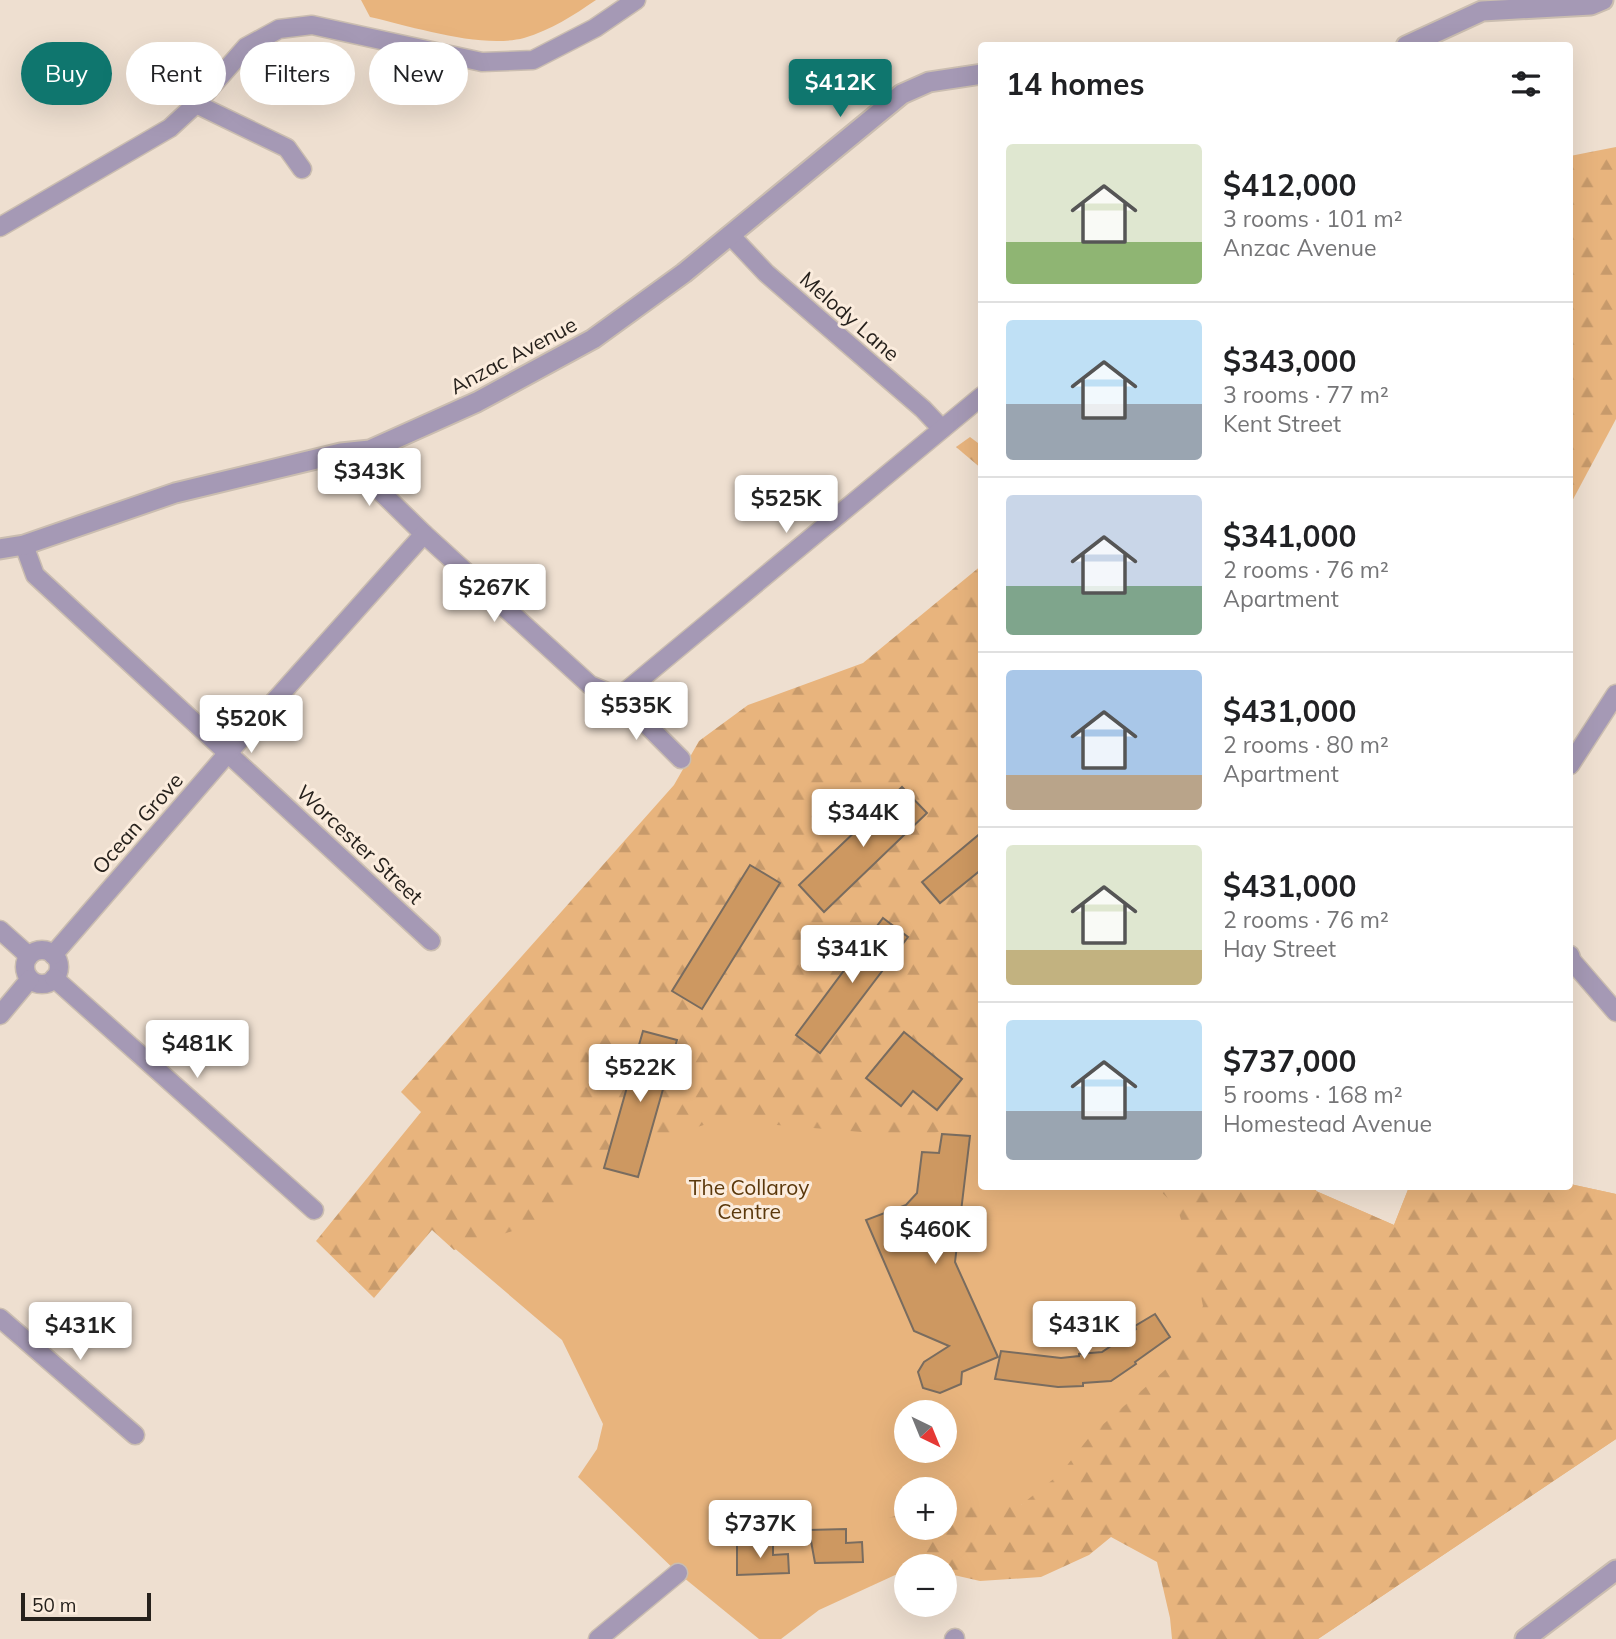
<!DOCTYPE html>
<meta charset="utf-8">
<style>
:root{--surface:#fff;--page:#f6f6f6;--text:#202124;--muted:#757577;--line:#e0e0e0;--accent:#0f766e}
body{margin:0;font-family:Mulish,sans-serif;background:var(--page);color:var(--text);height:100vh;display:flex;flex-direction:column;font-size:26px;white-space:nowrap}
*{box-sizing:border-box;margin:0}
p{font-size:23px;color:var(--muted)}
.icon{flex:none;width:38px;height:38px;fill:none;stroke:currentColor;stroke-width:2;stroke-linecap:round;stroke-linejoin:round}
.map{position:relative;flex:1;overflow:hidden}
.drawer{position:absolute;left:978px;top:42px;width:595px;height:1148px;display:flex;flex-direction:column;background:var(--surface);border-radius:7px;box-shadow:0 7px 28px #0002}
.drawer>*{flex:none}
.hud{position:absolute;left:21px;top:42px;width:665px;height:63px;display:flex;gap:14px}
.needle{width:46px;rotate:137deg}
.fabs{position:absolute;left:894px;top:1400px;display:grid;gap:14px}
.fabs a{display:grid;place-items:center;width:63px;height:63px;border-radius:50%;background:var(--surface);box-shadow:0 7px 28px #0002;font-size:35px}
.scale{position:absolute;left:21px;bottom:18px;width:130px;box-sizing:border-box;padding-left:7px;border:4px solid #26211c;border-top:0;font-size:19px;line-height:24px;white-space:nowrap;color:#26211c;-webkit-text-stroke:5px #fbecdd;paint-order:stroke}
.price{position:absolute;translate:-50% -60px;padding:0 16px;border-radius:7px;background:#fff;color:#222;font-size:23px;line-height:46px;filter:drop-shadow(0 2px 4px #0008)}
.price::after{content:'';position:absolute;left:50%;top:42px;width:21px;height:16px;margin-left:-10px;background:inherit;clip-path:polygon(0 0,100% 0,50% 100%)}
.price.active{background:var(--accent);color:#fff}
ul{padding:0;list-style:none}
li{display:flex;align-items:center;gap:21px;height:175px;padding:0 28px}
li+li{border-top:2px solid var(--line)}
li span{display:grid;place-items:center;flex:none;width:196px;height:140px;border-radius:7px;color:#555}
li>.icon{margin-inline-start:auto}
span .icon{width:84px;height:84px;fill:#fffc;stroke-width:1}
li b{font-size:30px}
h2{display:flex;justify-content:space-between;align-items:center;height:84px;padding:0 28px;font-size:30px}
.pill{padding:0 24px;border-radius:32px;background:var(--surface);box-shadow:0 7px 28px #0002;font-size:24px;line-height:63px}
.pill.active{background:var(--accent);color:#fff}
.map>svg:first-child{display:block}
</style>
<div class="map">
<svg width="1616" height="1639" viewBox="0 0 1616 1639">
<defs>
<pattern id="forest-firs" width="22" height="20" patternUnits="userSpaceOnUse" patternTransform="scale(1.75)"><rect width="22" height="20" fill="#e8b47d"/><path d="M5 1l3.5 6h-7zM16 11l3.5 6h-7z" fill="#c79a6b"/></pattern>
</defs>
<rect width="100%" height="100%" fill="#eedfd0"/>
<g fill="#e8b47d" fill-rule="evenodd">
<path d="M361,0H596C574,15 551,30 524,38C481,49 414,27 370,17Z"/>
<path d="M982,736V1186L1317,1187L1316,1191L1394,1225L1409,1187L1570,1186V1184L1616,1194V1439L1318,1639L1153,1430L914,1566H906V1570L819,1610L781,1639H759L678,1573L578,1477L597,1449L603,1424L562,1340L432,1229ZM906,1412H945V1451H906ZM906,1489H945V1528H906Z"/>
</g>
<g fill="url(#forest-firs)">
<polygon points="1616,147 1616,419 1570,505 1570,156"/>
<polygon points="970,437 982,446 982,469 956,447"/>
<polygon points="982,565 982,1101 979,1119 922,1137 718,1120 657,1141 587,1183 549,1219 454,1250 432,1230 374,1298 316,1241 421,1112 401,1092 674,785 699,741 748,705 863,663"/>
<polygon points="1570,1184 1616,1194 1616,1439 1318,1639 1172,1639 1170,1618 1157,1562 1111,1537 1089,1555 1041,1577 980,1581 945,1573 945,1566 914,1566 881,1520 906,1513 906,1528 945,1528 945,1503 968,1498 1021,1505 1061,1473 1091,1435 1173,1363 1203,1306 1194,1261 1177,1207 1156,1187 1317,1187 1316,1191 1394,1225 1409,1187 1570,1186"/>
</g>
<g fill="#cd9861" stroke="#796c5f" stroke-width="2">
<polygon points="902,787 927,813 824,912 799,885"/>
<polygon points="982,832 982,869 940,903 922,882"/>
<polygon points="750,865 780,883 702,1009 672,991"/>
<polygon points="883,918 908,937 820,1053 796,1035"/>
<polygon points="643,1031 677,1040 638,1177 604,1168"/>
<polygon points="904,1032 962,1079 937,1110 913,1091 901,1106 866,1078"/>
<polygon points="942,1134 970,1136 955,1262 998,1357 962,1372 961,1384 940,1393 923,1388 918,1372 924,1362 949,1346 914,1331 866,1220 906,1205 917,1193 922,1152 939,1153"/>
<polygon points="1155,1314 1170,1337 1135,1362 1136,1364 1111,1381 1083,1383 1083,1386 1058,1387 995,1379 1001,1351 1061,1358 1079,1356 1079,1354 1102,1352 1136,1329 1135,1326"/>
<polygon points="846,1529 846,1543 862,1542 863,1562 815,1563 809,1530"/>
<polygon points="773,1543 773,1555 788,1554 789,1573 737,1575 737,1544"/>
</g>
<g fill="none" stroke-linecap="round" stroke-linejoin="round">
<g stroke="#cabdb0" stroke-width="21">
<g id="minor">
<polyline points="196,104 287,148 302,169"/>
<polyline points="0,227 170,128 196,104 246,47 279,29 312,25 482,62 533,60 595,28 636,0"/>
<polyline points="730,235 766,273 923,409 942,429"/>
<polyline points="341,453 424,534 590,685 619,697 982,396"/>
<polyline points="24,545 35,575 431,941"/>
<polyline points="619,697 681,759"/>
<polyline points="1570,765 1616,694"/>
<polyline points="0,930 29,956"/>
<circle cx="42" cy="967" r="17"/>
<polyline points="53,955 228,753 424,534"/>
<polyline points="1570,955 1572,961 1616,1012"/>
<polyline points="54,978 314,1210"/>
<polyline points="0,1015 30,979"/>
<polyline points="0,1318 135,1435"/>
<polyline points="598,1639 678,1573"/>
<polyline points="954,1639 955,1638"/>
</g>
</g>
<g stroke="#cabdb0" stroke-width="23">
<g id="tertiary">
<polyline points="1406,46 1482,11 1591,5 1603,0"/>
<polyline points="0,549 24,545 175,493 341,453 370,450 477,402 593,339 684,273 902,94 929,82 982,74"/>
<polyline points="1525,1639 1616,1570"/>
</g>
</g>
<use href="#minor" stroke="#a599b5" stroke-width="18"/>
<use href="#tertiary" stroke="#a599b5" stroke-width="19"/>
</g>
<g text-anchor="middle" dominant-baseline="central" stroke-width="6" stroke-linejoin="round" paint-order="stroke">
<g font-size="21" fill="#26211c" stroke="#fbecdd">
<text transform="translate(850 316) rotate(41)">Melody Lane</text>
<text transform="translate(513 355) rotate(-28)">Anzac Avenue</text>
<text transform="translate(137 823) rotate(-49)">Ocean Grove</text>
<text transform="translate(360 844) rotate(43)">Worcester Street</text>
</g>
<g font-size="21" fill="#5b380b" stroke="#fbecdd">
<text x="749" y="1187">The Collaroy<tspan x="749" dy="24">Centre</tspan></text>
</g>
</g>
</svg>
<div class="fabs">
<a><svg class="needle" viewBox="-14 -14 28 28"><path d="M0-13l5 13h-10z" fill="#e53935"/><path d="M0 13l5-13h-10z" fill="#757577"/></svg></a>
<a>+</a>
<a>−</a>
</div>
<div class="scale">50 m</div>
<b class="price active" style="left:840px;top:119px">$412K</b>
<b class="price" style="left:369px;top:508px">$343K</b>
<b class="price" style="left:786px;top:535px">$525K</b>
<b class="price" style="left:494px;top:624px">$267K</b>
<b class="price" style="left:636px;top:742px">$535K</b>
<b class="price" style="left:251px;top:755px">$520K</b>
<b class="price" style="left:863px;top:849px">$344K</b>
<b class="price" style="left:852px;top:985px">$341K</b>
<b class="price" style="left:197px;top:1080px">$481K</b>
<b class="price" style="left:640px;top:1104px">$522K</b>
<b class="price" style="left:935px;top:1266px">$460K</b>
<b class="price" style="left:1084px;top:1361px">$431K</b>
<b class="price" style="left:80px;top:1362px">$431K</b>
<b class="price" style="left:760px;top:1560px">$737K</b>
<div class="hud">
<a class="pill active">Buy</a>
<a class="pill">Rent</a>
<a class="pill">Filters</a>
<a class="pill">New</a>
</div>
<section class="drawer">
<h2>14 homes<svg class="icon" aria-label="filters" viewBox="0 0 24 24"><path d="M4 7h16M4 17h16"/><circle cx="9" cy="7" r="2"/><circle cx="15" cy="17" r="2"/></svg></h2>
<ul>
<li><span style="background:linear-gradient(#dfe7d0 70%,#8fb573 0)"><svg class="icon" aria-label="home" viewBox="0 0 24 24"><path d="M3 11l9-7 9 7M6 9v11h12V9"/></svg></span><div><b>$412,000</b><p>3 rooms · 101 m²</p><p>Anzac Avenue</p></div></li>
<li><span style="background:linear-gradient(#bfe0f5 60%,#9aa5b1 0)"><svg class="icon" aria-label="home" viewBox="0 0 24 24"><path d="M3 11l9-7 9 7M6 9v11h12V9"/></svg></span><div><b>$343,000</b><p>3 rooms · 77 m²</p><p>Kent Street</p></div></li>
<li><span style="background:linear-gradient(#c9d6e8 65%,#7fa58c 0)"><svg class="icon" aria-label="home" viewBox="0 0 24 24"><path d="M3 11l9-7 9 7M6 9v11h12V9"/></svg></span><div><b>$341,000</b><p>2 rooms · 76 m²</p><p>Apartment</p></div></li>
<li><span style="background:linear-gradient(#a9c7e8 75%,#b9a48a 0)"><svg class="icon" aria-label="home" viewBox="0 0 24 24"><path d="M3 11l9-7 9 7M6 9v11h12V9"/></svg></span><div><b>$431,000</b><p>2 rooms · 80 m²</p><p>Apartment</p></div></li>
<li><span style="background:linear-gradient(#dfe7d0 75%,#c2b280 0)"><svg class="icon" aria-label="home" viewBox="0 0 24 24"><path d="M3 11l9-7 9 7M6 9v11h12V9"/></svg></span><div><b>$431,000</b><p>2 rooms · 76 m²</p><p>Hay Street</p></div></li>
<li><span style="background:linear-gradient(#bfe0f5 65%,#9aa5b1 0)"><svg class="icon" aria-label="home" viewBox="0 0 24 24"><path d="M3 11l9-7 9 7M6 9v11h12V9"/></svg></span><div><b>$737,000</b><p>5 rooms · 168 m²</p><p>Homestead Avenue</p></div></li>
</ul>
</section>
</div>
